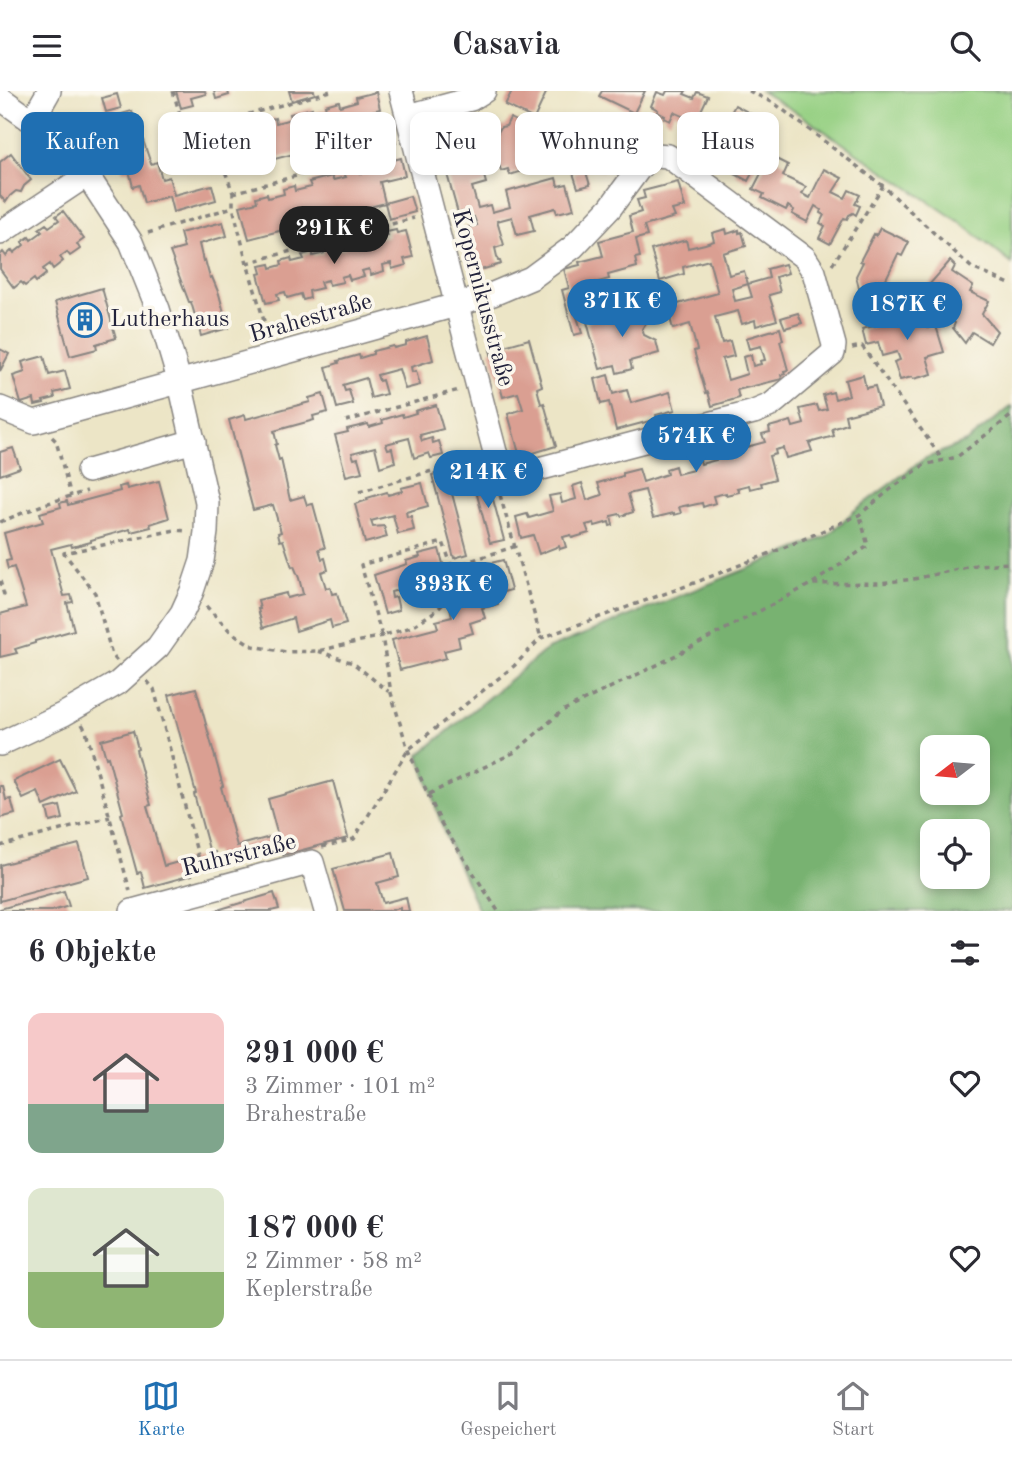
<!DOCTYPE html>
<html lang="de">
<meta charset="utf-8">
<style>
:root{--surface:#fff;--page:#f7f7f7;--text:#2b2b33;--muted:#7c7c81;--line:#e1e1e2;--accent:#1f6fb2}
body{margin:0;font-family:"Old Standard TT",serif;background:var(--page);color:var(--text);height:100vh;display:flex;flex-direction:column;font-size:26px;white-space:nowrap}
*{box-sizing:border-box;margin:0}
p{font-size:23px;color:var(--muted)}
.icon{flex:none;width:38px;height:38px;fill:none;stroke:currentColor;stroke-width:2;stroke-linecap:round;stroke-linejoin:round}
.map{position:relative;height:820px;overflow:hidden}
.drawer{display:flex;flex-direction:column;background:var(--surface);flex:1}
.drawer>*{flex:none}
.hud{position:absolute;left:21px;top:21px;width:971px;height:63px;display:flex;gap:14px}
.needle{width:46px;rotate:254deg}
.buttons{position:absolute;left:920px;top:644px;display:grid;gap:14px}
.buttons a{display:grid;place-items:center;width:70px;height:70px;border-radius:14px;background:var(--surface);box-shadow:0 4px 10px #0003;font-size:35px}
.price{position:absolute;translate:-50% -60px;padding:0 16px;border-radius:24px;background:var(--accent);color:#fff;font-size:23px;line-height:46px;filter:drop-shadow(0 2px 4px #0008)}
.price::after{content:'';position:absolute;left:50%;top:42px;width:21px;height:16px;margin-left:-10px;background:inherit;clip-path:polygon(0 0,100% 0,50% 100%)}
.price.selected{background:#222;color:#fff}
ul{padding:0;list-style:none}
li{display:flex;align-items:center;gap:21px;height:175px;padding:0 28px}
li span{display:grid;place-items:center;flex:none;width:196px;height:140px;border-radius:14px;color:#555}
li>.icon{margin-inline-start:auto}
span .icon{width:84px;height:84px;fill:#fffc;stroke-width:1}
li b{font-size:30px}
h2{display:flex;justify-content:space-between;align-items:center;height:84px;padding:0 28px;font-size:30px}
.tag{padding:0 24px;border-radius:14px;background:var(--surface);box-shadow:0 4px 10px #0003;font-size:24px;line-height:63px}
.tag.selected{background:var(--accent);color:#fff}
header{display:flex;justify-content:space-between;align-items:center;height:91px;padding:0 28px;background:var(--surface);font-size:32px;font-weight:700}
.menu{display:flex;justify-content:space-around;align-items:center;height:98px;border-top:2px solid var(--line);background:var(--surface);font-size:19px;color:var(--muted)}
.menu a{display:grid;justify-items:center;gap:4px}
.menu .selected{color:var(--accent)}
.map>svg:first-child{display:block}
</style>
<header><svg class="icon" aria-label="menu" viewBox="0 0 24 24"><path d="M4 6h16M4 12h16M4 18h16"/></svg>Casavia<svg class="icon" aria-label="search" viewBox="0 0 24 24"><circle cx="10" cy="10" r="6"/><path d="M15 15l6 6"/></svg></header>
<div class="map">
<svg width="1012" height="820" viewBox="0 0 1012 820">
<rect width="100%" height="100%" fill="#fbf7ec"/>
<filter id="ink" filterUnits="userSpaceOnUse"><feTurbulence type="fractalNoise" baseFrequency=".0143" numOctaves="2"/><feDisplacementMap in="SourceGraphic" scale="14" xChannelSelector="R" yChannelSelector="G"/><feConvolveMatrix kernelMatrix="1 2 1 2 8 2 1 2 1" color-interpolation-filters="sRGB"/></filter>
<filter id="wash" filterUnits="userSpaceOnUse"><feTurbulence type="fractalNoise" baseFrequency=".00686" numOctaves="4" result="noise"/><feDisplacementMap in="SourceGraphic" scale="28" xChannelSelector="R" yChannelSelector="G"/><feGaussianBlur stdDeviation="1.57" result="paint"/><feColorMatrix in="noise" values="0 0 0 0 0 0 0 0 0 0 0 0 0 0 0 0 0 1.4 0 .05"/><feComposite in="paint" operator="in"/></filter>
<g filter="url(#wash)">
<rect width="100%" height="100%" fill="#ece5c6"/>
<polygon fill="#96d083" stroke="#5c795f" stroke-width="2" points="761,0 1012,0 1012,173 961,132 796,21"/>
<path fill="#78b271" stroke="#4d6a56" stroke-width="2" fill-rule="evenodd" d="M1012,315V820H479L445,744L419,664L547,558L826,446L854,420L924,368L966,351ZM933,656H978V702H933ZM933,740H978V786H933Z"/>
<g id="blocks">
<g fill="#da9f92" fill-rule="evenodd">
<polygon points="176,0 205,0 206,3 191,7 193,14 181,17"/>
<polygon points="214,0 228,0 229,4 216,8"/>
<polygon points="289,0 314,0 315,3 292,10"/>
<polygon points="512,0 547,0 534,28 505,14"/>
<polygon points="602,0 645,0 634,22 599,5"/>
<polygon points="667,0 686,0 684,3 694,7 697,1 708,5 698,26 707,30 708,27 716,31 713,37 721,41 735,14 764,30 755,49 748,46 741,61 758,71 748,90 735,83 737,79 709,64 713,54 708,51 708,48 691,42 693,38 681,33 685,26 674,21 670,30 664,27 665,25 657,21 658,19 651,15 657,1 665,4"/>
<polygon points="376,1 380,18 360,23 366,44 392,37 396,52 370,59 366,44 229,80 221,48 238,43 236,38 248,35 249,39 265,35 263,30 275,27 276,32 291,28 290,23 312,17 313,22 326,18 325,14 339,10 340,15 357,10 356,6"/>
<polygon points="117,3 121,17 106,21 102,7"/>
<polygon points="132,20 137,40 140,40 151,73 157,71 162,88 169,86 174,104 212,94 216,109 173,121 169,105 144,112 139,94 133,96 129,79 123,80 118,63 116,64 112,47 109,48 104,28"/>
<polygon points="579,26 620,45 617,50 620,51 608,76 605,74 602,81 569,65 572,57 566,54"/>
<polygon points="510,27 531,37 517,63 522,80 510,84 508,78 501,80 492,48 498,46 497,43 501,36 506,35"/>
<polygon points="465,32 471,53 465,54 468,67 472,76 481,74 486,92 472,96 478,117 490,114 492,121 510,116 506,101 556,87 558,95 567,93 574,118 557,122 555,117 530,124 534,140 517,144 512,126 497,130 504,154 495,157 498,170 500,170 501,173 477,180 476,177 473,177 462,138 477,134 474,126 466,128 464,121 458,122 447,83 454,81 451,72 444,73 435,41"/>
<polygon points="11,62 31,89 24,95 21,101 16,100 10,105 6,111 0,105 0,71"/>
<polygon points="770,65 788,74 783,85 806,96 802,103 810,107 824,78 842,87 833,101 845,107 849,99 860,104 855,113 860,115 856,124 853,122 849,124 847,128 844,127 830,153 819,147 825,135 820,132 824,124 820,122 821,119 815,115 807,131 792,123 794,119 788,115 786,119 762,107 764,103 753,98"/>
<polygon points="401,67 405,85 380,91 385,112 410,105 415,121 389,128 385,112 249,148 240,115 257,111 256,106 267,103 268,107 284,103 283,98 294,95 295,100 311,96 309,91 332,85 333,89 346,86 344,82 358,78 360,83 376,78 375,74"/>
<polygon points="585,78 590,94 578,97 573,82"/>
<polygon points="678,91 685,116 672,119 675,126 644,135 647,145 636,148 640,166 635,167 637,176 608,184 609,188 587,194 594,221 577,226 582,242 574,244 562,199 569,197 564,178 580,174 579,171 603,165 599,150 633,141 629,125 641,121 637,109 645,107 643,100"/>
<polygon points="63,120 84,148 77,153 80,158 70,165 67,161 60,166 63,170 53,178 50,173 43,178 46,183 36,191 34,188 25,195 21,191 14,197 0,178 0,164 3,161 6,165 12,159 14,162 24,154 22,151 29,146 31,149 42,141 39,138 46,133 49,136 59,129 56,125"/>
<polygon points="223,131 227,145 199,153 203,170 205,169 210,187 212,186 219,203 228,237 201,245 191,211 189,211 170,161 184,157 180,142"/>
<polygon points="880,137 909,151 902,165 898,163 884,192 876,194 876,197 860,201 856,185 863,171 860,170 874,143 876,145"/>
<path d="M726,138L727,143L739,139V142L742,141L746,155L723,162L729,184L744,180L748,193L769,187L767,178L785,173L788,182L776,186L780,201L769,204L777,229L756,235L755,229L742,233L738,220L715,226L722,252L730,250L734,265L722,268L728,289L747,283L743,266L751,264L753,275L761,273L760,270L765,269L761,255L749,258L746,247L780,237L783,249L780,250L788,279L784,280L785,283L781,284L782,288L737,299L739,307L712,315L708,301L706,302L694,260L697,259L690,233L673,238L667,216L718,202L709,169L683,176L684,183L660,190L651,159L686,149L688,157L705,153L714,150L712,142ZM748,193L752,206L735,210L732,198Z"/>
<polygon points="396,139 397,142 406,140 413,166 404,168 406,174 392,178 391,172 383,174 384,180 371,184 369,178 362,180 364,185 350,189 348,184 341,186 343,191 329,194 328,189 320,191 322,197 309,200 310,207 303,209 301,203 287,207 285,201 277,203 279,209 266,212 258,183 262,182 260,175 270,173 271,177 278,175 282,174 281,170 291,167 292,171 304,168 302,164 313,161 313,165 321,163 324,162 324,158 333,156 334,160 345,157 344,153 354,151 355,154 366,151 365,147 375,144 376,148 383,146 388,145 387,141"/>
<polygon points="950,170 955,175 952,181 973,195 970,201 989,210 982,223 997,240 990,252 972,241 965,252 953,237 955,232 948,228 951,220 943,214 944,211 937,207 938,203 928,195"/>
<polygon points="102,197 116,247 96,253 97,258 70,265 55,211"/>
<polygon points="646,215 649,227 642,238 644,244 656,250 659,262 630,270 632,278 617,282 615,274 600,278 587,231"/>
<polygon points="923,217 928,237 936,235 944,261 927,266 932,283 913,288 912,286 900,289 894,271 900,269 897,261 882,265 878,251 866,254 862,238 874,235 873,231"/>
<polygon points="798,222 802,232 785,237 781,227"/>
<polygon points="427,245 433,269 411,276 412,281 416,280 420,294 405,298 399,278 377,284 379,290 382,289 386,303 371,307 366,287 343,294 345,300 349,299 353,313 337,317 326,276 339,272 338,270 359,264 360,267 373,263 373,260 393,255 394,257 406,254 406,251"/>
<polygon points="529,248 542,295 537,297 541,313 544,312 556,355 520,366 508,323 523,318 518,302 503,306 490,259"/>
<polygon points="0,258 9,263 0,280"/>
<polygon points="44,265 49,284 65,280 70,298 54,302 55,307 43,310 44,312 35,314 34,308 21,312 13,285 25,281 22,271"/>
<polygon points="608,284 613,303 627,299 631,312 670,301 675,319 656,324 657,328 616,339 609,311 601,313 595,288"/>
<polygon points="863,284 866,297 875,295 880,315 845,324 847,333 832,338 834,345 809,352 812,360 786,367 783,357 775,359 776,363 769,365 775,388 761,392 762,395 750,398 749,394 737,397 739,401 726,404 726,402 713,405 715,412 703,416 702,412 688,415 688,414 679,416 681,422 674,424 674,422 653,427 645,399 628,403 633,421 621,425 620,423 611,425 613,434 610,435 609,431 595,435 594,432 586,434 589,442 572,447 571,444 563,446 566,456 560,458 559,455 539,463 533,444 521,447 516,426 527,423 529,427 553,420 549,405 560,403 562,412 576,408 573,395 582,392 587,409 602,404 598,392 623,385 623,382 639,378 643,391 667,383 666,378 675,375 677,383 693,379 689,365 698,363 701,373 716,369 714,360 723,358 724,365 740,360 739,358 765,351 762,343 770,341 769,336 791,330 793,336 804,333 800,318 817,314 819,320 827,318 823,304 833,301 835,308 849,304 845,289"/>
<polygon points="323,303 328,321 313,325 314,329 274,340 277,353 275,354 279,369 281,368 290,409 304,405 307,414 313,413 325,457 319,458 322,468 325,467 328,479 321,481 326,497 330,496 332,503 337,502 346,533 332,537 330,529 296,540 293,527 263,537 258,518 260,518 258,509 286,502 287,507 303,503 299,487 294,475 292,476 283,449 280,450 278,442 281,441 273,414 253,419 229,329 245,324 246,328 310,311 309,307"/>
<polygon points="436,314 443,338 420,344 422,350 432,347 433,352 439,350 443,364 431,367 429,362 414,367 409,347 386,353 388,358 392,357 395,371 380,376 375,356 352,362 354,368 358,367 362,381 346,385 335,344 348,341 347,338 368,333 369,336 383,332 382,329 402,323 403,326 416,322 415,320"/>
<polygon points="13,357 20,377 0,384 0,361"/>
<polygon points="446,380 468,463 454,467 432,384"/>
<polygon points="487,386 504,449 490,452 473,389"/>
<polygon points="159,390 169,427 150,433 151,436 131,441 130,438 91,449 91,451 72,456 71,453 51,458 64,505 71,504 73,511 67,512 74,539 35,550 35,552 15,558 17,562 0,566 0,523 26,516 14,476 8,478 6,470 11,469 4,442 43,431 40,422 61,416 60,412 67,410 68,414 120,400 119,396 126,394 127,398"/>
<polygon points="422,392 428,415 406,421 407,426 411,425 414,439 398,443 393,424 371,430 373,436 384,435 387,446 365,452 355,413 368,409 367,407 387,401 388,404 402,400 401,397"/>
<polygon points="439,458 445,480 423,486 425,493 429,492 432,504 417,508 413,495 391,501 392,507 396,506 399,519 385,523 374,484 407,473 406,470 420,466 419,463"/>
<polygon points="503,469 511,499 495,503 498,513 482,517 485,527 470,532 473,542 458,546 460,556 444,560 446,567 400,579 392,549 438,537 436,530 452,526 450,516 465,512 462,502 477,498 475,488 490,484 487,473"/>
<polygon points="196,597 223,695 221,696 237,755 270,746 274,762 219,777 215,761 210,762 194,703 196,702 169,604"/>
<polygon points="133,640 138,658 136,659 151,714 147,715 164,775 196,766 200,780 191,782 192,784 145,797 141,781 137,782 121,723 123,722 108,666 106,667 101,649"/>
<polygon points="60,668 76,700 44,715 38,701 23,708 14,690"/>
<polygon points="333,690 348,747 283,764 268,708"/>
<polygon points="0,695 3,695 6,709 11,708 15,723 0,727"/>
<polygon points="60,715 63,728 50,731 47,718"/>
<polygon points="79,753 88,786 0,810 0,774"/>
<polygon points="393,762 399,786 377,792 383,812 406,806 409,820 400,820 400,817 388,820 345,820 333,778"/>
<polygon points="64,800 69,815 52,820 0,820 0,818"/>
<polygon points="274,802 279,818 271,820 214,820"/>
</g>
</g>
</g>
<g filter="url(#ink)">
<use href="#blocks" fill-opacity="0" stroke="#878480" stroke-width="2"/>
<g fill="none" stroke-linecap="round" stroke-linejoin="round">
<g stroke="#878480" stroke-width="26">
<g id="minor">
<polyline points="0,7 32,30 87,84 131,151 158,218 180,292 207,411 206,441 202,470 192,500 182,522 158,556 118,592 64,623 0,653"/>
<polyline points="408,25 471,8 484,0"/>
<polyline points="32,30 49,0"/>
<polyline points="0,142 87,84"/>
<polyline points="0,317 34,331 456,214 493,203 531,187 573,156 610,117 646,68 656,64 668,65 805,167 814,181 834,254 833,262 771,314 754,321 512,385 505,386 495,361 401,0"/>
<polyline points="88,380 194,350"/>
<polyline points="132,820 312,771 326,820"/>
</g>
</g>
<g stroke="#878480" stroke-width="3.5" stroke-dasharray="5 5" stroke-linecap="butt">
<polyline points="173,0 185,41 200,37 213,69 225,80 233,102 233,116 247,172 269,247"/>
<polyline points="749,0 774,12 883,95 972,177 1012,194"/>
<polyline points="200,37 331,0"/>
<polyline points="233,102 396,58"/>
<polyline points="148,142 233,116"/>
<polyline points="247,172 414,127"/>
<polyline points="832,174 883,95"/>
<polyline points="852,257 862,255 942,368"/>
<polyline points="346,330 459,299"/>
<polyline points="52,346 56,350 71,405"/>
<polyline points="359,401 477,367"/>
<polyline points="500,404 541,547"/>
<polyline points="0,431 45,413 87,400"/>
<polyline points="452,476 443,451 361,474 382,545 411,536 437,519 456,500 452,476 516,455"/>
<polyline points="0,490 4,504 0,505"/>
<polyline points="813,492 868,455 860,425"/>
<polyline points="206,515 231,541 253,555 286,561 318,560 382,545 391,602 408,659 441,732 498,820"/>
<polyline points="318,560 353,572 389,601"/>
<polyline points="117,570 112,564 95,502 64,462 175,439 187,440"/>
<polyline points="147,590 154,598 202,780"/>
<polyline points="82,633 86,640 130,800"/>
<polyline points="429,703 515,661 562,620 659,573 811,493 879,492 914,488 976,474 1012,472"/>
<polyline points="0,755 110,726"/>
<polyline points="322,756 354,748 408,659 514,575 541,547 689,494 781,458 859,424 891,398 924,374 957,366 1012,324"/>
</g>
<use href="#minor" stroke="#fff" stroke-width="23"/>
</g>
</g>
<defs>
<g id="building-ring" transform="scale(1.75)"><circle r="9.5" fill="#fbf7ec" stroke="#1f6fb2" stroke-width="1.5"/><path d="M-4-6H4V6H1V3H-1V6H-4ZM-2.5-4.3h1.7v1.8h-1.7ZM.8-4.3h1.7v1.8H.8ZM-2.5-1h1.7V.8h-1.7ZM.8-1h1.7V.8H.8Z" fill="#1f6fb2"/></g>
</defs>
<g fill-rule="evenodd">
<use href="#building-ring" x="85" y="229"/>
</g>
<g text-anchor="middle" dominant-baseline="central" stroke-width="7" stroke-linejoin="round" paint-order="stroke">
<g font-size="24" fill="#22223b" stroke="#fbf7ec">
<text transform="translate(482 207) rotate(75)">Kopernikusstraße</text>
<text transform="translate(311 228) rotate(-16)">Brahestraße</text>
<text transform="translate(239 765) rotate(-14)">Ruhrstraße</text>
</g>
<g font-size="24" fill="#22223b" stroke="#fbf7ec" text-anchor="start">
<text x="110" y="229">Lutherhaus</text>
</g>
</g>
</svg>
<div class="buttons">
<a><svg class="needle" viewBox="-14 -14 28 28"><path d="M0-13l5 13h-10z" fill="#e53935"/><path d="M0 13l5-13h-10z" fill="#7c7c81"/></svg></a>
<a><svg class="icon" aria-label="locate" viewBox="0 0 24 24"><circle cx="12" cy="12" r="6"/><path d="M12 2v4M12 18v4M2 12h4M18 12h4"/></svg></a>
</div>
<b class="price selected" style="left:334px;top:175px">291K €</b>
<b class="price" style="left:622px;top:248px">371K €</b>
<b class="price" style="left:907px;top:251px">187K €</b>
<b class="price" style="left:696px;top:383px">574K €</b>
<b class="price" style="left:488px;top:419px">214K €</b>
<b class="price" style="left:453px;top:531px">393K €</b>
<div class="hud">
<a class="tag selected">Kaufen</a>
<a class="tag">Mieten</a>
<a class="tag">Filter</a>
<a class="tag">Neu</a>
<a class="tag">Wohnung</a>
<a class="tag">Haus</a>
</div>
</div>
<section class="drawer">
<h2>6 Objekte<svg class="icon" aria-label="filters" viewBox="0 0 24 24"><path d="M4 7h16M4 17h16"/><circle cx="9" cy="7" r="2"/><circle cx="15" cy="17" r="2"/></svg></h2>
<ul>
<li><span style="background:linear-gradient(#f6c9c9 65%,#7fa58c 0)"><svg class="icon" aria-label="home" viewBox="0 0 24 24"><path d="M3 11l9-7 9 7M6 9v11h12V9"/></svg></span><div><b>291 000 €</b><p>3 Zimmer · 101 m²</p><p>Brahestraße</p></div><svg class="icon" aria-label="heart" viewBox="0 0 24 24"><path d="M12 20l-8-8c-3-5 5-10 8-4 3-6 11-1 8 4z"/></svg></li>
<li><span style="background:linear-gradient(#dfe7d0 60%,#8fb573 0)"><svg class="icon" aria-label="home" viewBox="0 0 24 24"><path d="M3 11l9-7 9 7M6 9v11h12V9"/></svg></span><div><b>187 000 €</b><p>2 Zimmer · 58 m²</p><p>Keplerstraße</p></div><svg class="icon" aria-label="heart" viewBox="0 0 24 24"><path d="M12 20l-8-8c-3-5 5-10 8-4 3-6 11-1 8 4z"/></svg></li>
</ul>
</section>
<nav class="menu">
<a class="selected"><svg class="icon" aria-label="map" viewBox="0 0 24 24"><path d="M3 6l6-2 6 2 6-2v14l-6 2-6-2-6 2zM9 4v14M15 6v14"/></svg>Karte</a>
<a><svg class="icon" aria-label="saved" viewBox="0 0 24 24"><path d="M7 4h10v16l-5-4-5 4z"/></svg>Gespeichert</a>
<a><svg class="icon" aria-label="home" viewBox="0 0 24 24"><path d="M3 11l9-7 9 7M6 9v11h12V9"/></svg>Start</a>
</nav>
